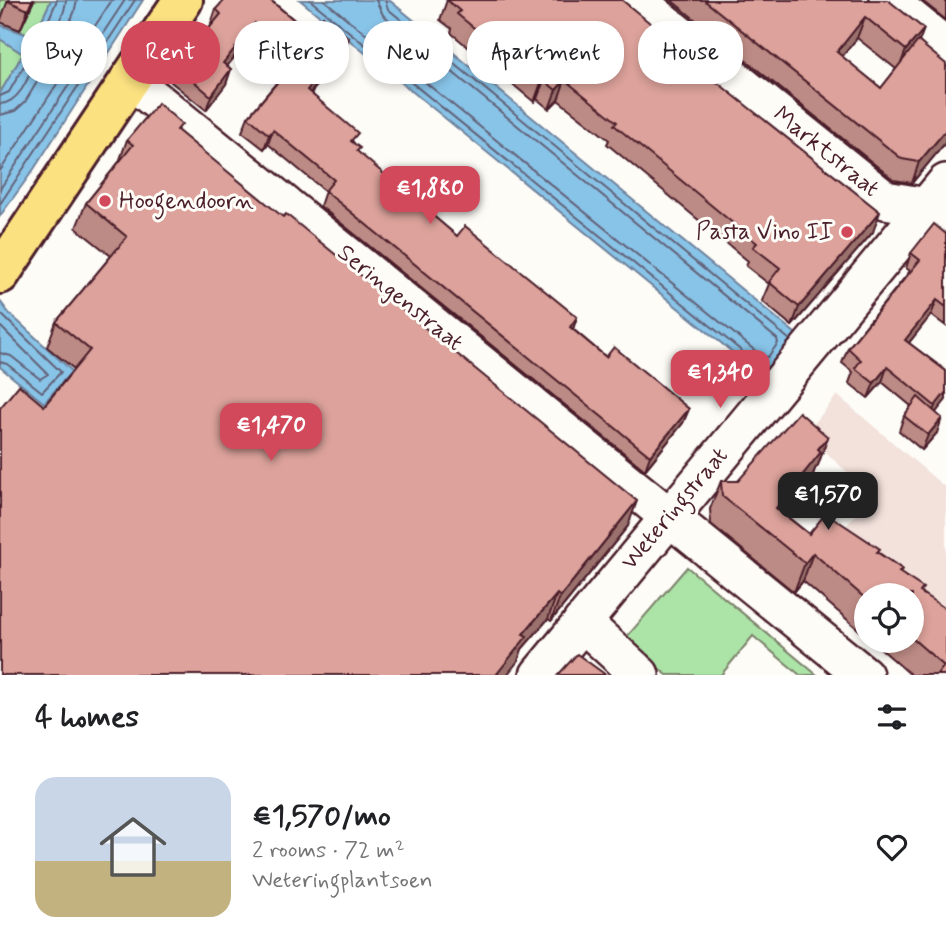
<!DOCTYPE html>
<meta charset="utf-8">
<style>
:root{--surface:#fff;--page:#f2f2f2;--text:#202124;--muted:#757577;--accent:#d1495b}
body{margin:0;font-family:Mynerve,sans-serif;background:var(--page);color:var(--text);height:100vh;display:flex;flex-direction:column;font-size:26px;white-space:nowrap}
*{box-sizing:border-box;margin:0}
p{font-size:23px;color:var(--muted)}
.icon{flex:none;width:38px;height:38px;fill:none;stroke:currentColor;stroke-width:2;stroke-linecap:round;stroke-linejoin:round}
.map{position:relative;height:675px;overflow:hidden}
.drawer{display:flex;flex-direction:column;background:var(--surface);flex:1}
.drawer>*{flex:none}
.guide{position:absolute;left:21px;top:21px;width:905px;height:63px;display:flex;gap:14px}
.fabs{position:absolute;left:854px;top:583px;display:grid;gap:14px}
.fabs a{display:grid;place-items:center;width:70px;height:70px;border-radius:50%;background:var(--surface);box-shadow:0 4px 10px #0003;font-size:35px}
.price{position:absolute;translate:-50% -60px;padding:0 16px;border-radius:14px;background:var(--accent);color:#fff;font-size:23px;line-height:46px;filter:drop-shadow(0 2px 4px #0008)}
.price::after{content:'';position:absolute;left:50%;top:42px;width:21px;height:16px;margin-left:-10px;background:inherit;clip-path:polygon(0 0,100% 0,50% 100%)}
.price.current{background:#222;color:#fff}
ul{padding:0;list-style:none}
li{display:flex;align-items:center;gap:21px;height:175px;padding:0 35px}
li span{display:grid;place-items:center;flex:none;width:196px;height:140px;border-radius:21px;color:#555}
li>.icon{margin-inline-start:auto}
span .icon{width:84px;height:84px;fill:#fffc;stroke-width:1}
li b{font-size:30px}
h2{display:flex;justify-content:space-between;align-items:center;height:84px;padding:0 35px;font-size:30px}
.tag{padding:0 24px;border-radius:28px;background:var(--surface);box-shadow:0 4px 10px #0003;font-size:24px;line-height:63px}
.tag.current{background:var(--accent);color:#fff}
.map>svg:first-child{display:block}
</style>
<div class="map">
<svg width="946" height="675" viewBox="0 0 946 675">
<rect width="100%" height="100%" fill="#fdfcf7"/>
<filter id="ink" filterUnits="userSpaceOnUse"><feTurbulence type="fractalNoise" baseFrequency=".0143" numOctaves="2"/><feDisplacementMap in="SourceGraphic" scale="14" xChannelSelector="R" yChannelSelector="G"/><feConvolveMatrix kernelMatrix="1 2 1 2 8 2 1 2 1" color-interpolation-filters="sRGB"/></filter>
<g filter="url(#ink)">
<polygon fill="#f3e1db" points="837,395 946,488 946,632 912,595 837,537 872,495 806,434"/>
<g fill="#ace4a8" stroke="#7b826a" stroke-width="2">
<polygon points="0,0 51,0 34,37 0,22"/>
<polygon points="0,39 23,54 0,93"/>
<polygon points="687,567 817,675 800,675 753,636 721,675 667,675 624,640"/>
</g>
<g fill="#88c4e8" stroke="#6f829c" stroke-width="2">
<polygon points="51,0 143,0 34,169 0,216 0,93 23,54 0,39 0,25 34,37"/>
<polygon points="300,0 389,0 801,338 769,382"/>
<polygon points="0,301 9,313 72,371 44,403 0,367"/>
</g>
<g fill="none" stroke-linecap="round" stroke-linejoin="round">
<g stroke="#636177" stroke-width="2">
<polyline points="310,0 765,370"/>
<polyline points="324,0 763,357 768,357 778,343 777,339 383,15 376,0"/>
<polyline points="385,0 388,9 790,340"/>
<polyline points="0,96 9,92 28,59 27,45 40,40 57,0"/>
<path d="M0,104C22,103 31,70 38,54C39,50 44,49 46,46C55,36 65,13 66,0"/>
<polyline points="0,115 15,111 25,102 58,47 74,13 77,0"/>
<polyline points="0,171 112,0"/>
<polyline points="0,189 125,0"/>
<polyline points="0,204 135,0"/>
<polyline points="0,313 61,372 42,392 7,364 0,362"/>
<polyline points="0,326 48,374 40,379 11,356 0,353"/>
</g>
<g stroke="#4a1f2b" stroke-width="42">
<g id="minor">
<polyline points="636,0 885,200 927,207 942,220"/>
<polyline points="888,0 946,47"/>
<polyline points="131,80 864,675"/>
<polyline points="582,622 640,675"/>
<polyline points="539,675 946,183"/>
</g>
</g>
<g stroke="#4a1f2b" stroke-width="44">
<polyline id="major" points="0,274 183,0"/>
</g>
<use href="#minor" stroke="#fdfcf7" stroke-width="37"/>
<use href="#major" stroke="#fbe180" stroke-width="38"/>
</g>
<g fill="#bd8b85" stroke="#4a1f2b" stroke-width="2" fill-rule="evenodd">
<polygon points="8,0 34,0 20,30 0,22"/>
<polygon points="447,0 661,32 660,35 873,232 792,326 762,301 769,284 746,266 748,261 607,144 609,140 558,100 549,109 537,99 534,102 451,33 452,29 440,20"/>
<path d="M671,0H888L919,42L946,142L912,183L894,180ZM857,38L896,69L881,88L842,57Z"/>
<polygon points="921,0 946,0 946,20"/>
<polygon points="273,2 310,33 344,52 311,93 354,143 358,153 457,236 577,317 573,329 606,357 689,409 683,423 645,470 320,206 325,191 268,144 264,149 242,132 248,117 287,70 250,38 227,66 231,69 226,84 206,110 171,82 177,67 212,25 211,24 216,9"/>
<polygon points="179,132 628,526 551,621 548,619 522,649 518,661 44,406 74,369 47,347 56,322 111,256 76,228 86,203 119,162 127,140"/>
<polygon points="946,234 946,326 931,315 909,343 946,371 936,413 937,433 922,450 899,431 904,416 911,406 882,382 868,398 849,383 853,372 842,363 848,348 910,271 906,268 911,253"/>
<polygon points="828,437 818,465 815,469 811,480 784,514 809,534 879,553 902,569 900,573 922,593 946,675 911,675 871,640 912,640 912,595 866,595 866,636 803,581 794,592 711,524 710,509 721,481 738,481"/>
</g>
<g fill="#9a716c" stroke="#4a1f2b" stroke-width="2">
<polygon points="32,0 34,0 20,30"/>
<polygon points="865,17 857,38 829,73 837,52"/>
<polygon points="255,23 250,38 218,77 223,63"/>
<polygon points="924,29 916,50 898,71 906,50"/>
<polygon points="349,38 344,52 301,104 307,90"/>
<polygon points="231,69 226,84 206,110 211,96"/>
<polygon points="544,80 537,99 534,102 541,83"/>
<polygon points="565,80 558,100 549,109 556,90"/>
<polygon points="273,130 268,144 264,149 269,135"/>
<polygon points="946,130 946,142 912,183 919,162"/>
<polygon points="880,212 873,232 792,326 799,307"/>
<polygon points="937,300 931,315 899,355 905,340"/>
<polygon points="577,317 572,332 570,327"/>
<polygon points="887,367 882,382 868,398 874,383"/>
<polygon points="946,392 946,400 929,421 935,406"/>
<polygon points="689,409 683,423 645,470 650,456"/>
<polygon points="942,418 937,433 922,450 928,435"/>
<polygon points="828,437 818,465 815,469 811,480 768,533 776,508 818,449"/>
<polygon points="637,501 628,526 551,621 560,597"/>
<polygon points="813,553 803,581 794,592 805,563"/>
<polygon points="557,594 548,619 522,649 518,661 507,675 496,675 523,634"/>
</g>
<g fill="#dca29b" stroke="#4a1f2b" stroke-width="2">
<polygon points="8,0 32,0 28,10 8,1"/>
<polygon points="224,0 270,0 310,33 323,16 349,38 307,90 358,133 351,141 360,148 357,151 457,236 465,226 577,317 570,327 606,357 614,347 689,409 650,456 325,191 334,180 273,130 269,135 248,117 297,59 255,23 223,63 231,69 211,96 177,67 221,14 216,9"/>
<polygon points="447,0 622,0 661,32 659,34 703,71 880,212 799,307 769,282 780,268 753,247 757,243 614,125 617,122 565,80 556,90 544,80 541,83 457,14 460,11"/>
<polygon points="704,0 888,0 924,29 906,50 865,17 837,52 881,88 918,41 946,64 946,130 919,162 902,159"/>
<polygon points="158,103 182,124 177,130 216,162 283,217 286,214 637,501 560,597 557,594 523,634 527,636 496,675 0,675 0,408 19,385 44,406 90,350 56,322 127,237 86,203 133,145 127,140"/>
<polygon points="934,224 946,234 946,307 937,300 905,340 946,371 946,392 935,406 887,367 874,383 855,368 861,360 848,348 920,260 911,253"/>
<polygon points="918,397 942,418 928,435 904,416"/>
<polygon points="799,412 828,437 818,449 821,452 776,508 809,534 826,513 880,549 877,552 902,569 899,572 923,588 920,592 946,609 946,675 937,675 944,666 912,638 912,595 866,595 866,599 813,553 805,563 722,496 721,481 738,481"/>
<polygon points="577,654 606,675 558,675"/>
</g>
</g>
<g fill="#d1495b" stroke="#fdfcf7" stroke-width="2.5">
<circle cx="105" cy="201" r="7"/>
<circle cx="847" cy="232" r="7"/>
</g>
<g text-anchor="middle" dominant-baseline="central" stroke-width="6" stroke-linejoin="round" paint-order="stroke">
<g font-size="24" fill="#4a1f2b" stroke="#fdfcf7">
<text transform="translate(826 152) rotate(39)">Marktstraat</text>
<text transform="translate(400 298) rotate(39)">Seringenstraat</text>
<text transform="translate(675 509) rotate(-50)">Weteringstraat</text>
</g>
<g font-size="24" fill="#4a1f2b" stroke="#fdfcf7" text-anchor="start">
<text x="119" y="201">Hoogendoorn</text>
<text x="833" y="232" text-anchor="end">Pasta Vino II</text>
</g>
</g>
</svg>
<div class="fabs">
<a><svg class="icon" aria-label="locate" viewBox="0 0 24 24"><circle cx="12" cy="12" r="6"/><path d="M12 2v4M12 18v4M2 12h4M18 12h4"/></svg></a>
</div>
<b class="price" style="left:430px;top:226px">€1,880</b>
<b class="price" style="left:720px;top:410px">€1,340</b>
<b class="price" style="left:271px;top:463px">€1,470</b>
<b class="price current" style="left:828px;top:532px">€1,570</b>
<div class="guide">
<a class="tag">Buy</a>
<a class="tag current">Rent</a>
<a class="tag">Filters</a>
<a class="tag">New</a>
<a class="tag">Apartment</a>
<a class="tag">House</a>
</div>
</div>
<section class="drawer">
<h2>4 homes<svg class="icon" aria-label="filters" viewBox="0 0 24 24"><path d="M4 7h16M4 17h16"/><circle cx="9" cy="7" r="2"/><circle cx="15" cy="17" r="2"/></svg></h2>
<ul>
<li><span style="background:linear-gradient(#c9d6e8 60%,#c2b280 0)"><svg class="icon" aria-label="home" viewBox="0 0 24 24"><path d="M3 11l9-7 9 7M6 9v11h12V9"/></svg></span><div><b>€1,570/mo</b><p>2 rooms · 72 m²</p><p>Weteringplantsoen</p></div><svg class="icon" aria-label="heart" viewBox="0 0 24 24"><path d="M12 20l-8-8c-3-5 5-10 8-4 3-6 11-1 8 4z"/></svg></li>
</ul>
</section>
